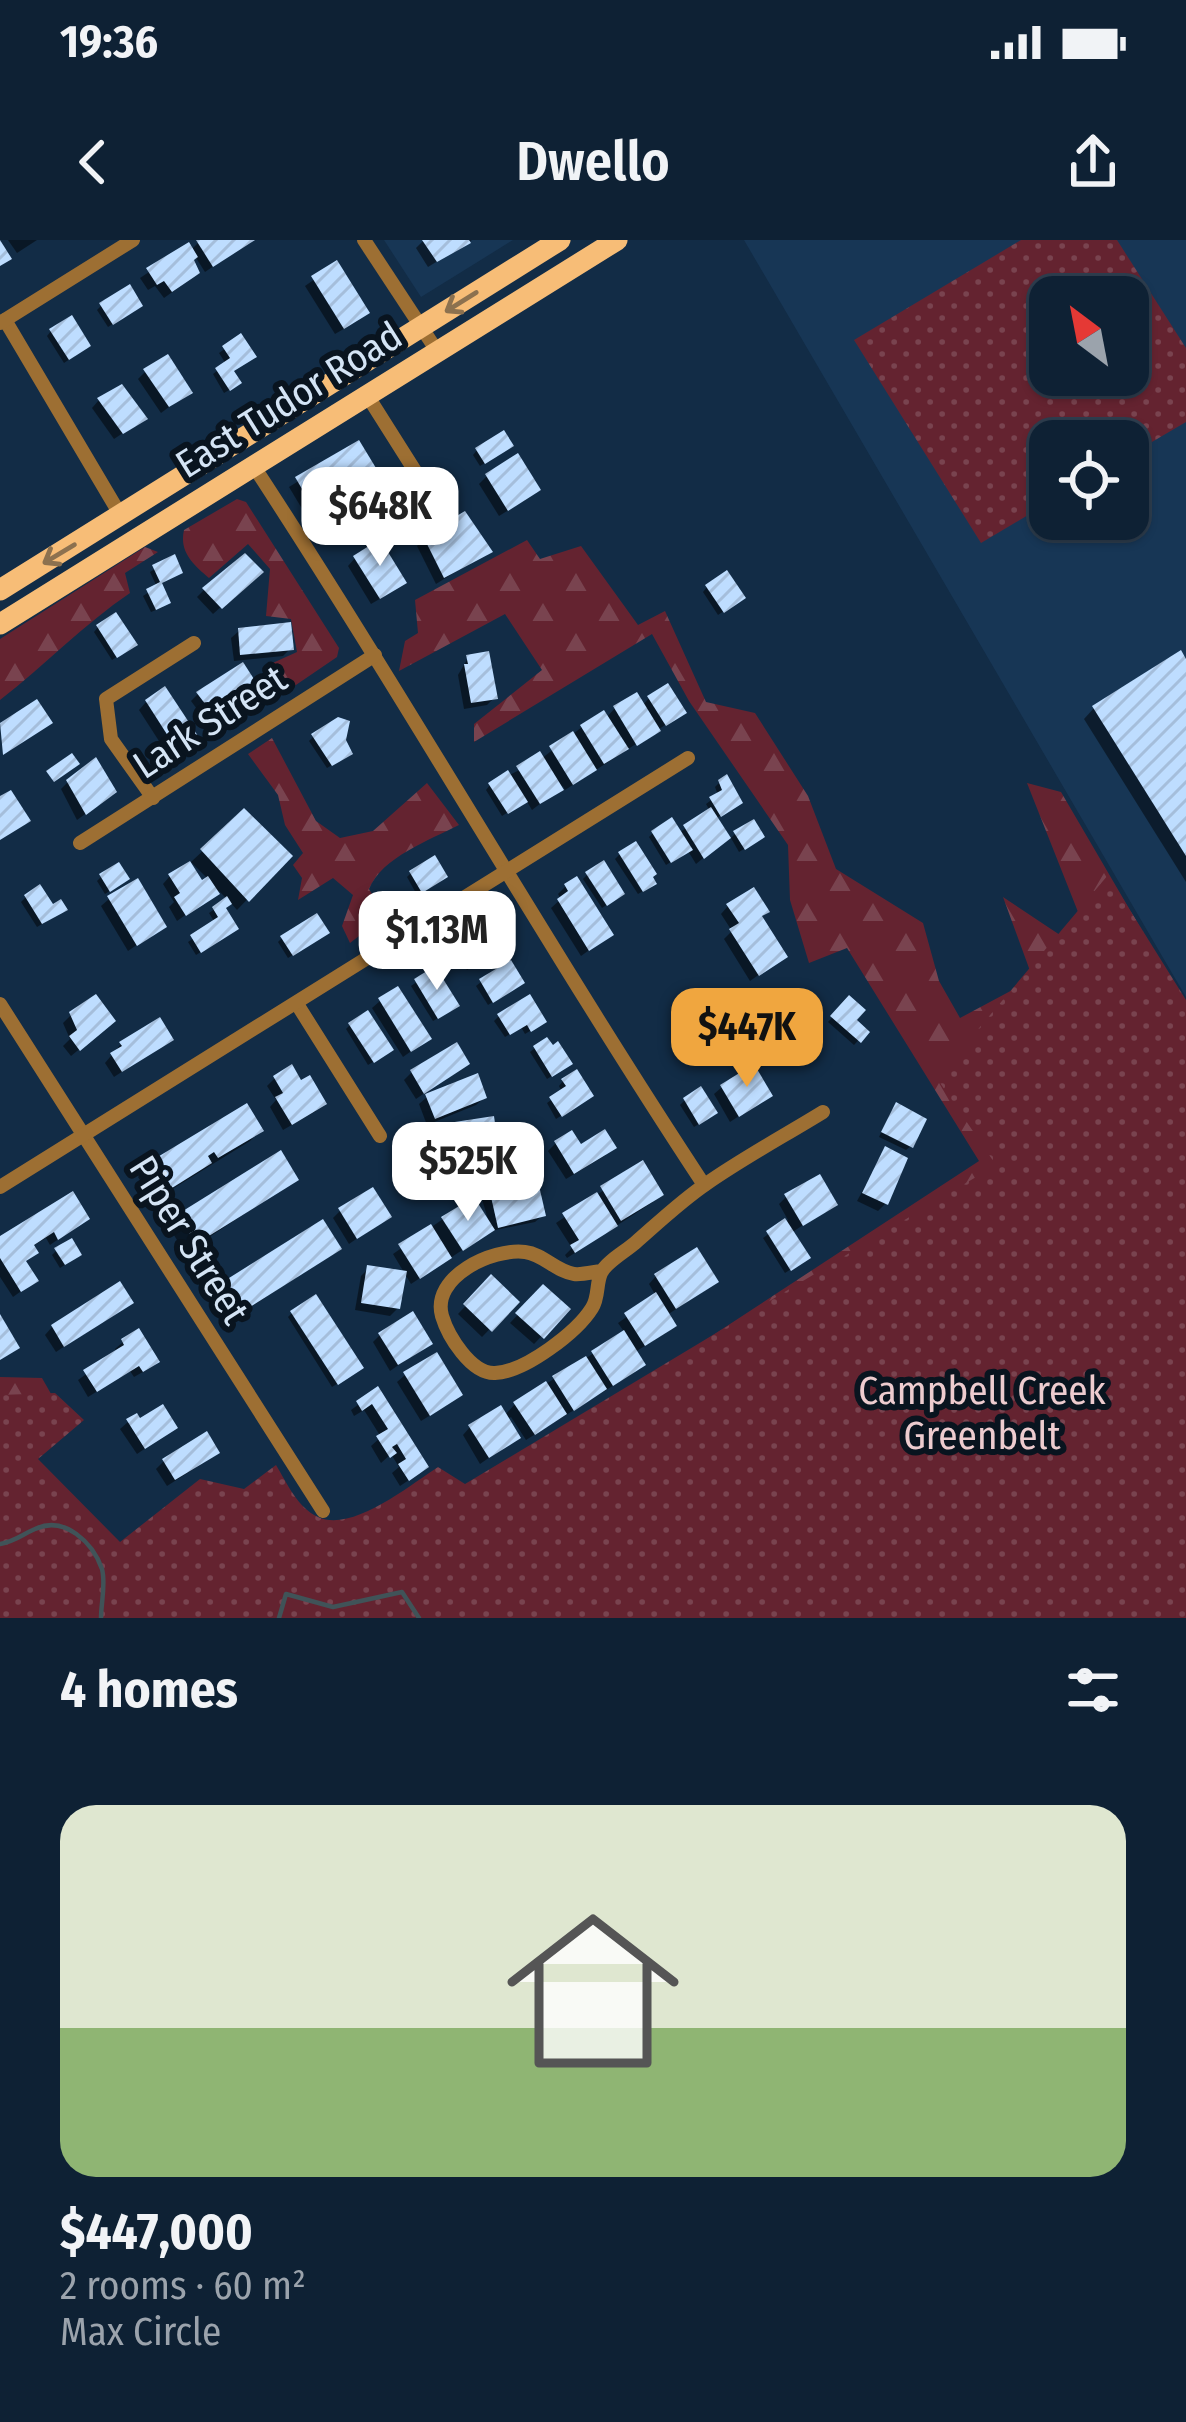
<!DOCTYPE html>
<meta charset="utf-8">
<style>
:root{--surface:#0e2134;--page:#1c2e40;--text:#f1f3f6;--muted:#9ba3ac;--line:#2e3e4f;--accent:#f0a63f}
body{margin:0;font-family:"Fira Sans Condensed",sans-serif;background:var(--page);color:var(--text);height:100vh;display:flex;flex-direction:column;font-size:45px;white-space:nowrap}
*{box-sizing:border-box;margin:0}
p{font-size:39px;color:var(--muted)}
.icon{flex:none;width:66px;height:66px;fill:none;stroke:currentColor;stroke-width:2;stroke-linecap:round;stroke-linejoin:round}
.map{position:relative;height:1378px;overflow:hidden}
.details{display:flex;flex-direction:column;background:var(--surface);flex:1}
.details>*{flex:none}
.needle{width:78px;rotate:328deg}
.fabs{position:absolute;left:1029px;top:36px;display:grid;gap:24px}
.fabs a{display:grid;place-items:center;width:120px;height:120px;border-radius:24px;background:var(--surface);box-shadow:0 3px 9px #0004,0 0 0 3px var(--line);font-size:60px}
.price{position:absolute;translate:-50% -102px;padding:0 27px;border-radius:24px;background:#fff;color:#222;font-size:39px;line-height:78px;filter:drop-shadow(0 3px 6px #0008)}
.price::after{content:'';position:absolute;left:50%;top:72px;width:36px;height:27px;margin-left:-18px;background:inherit;clip-path:polygon(0 0,100% 0,50% 100%)}
.price.active{background:var(--accent);color:#111}
ul{padding:0;list-style:none}
li{display:grid;align-content:center;gap:24px;height:636px;padding:0 60px}
li span{display:grid;place-items:center;height:372px;border-radius:36px;color:#555}
li>.icon{margin-inline-start:auto}
span .icon{width:216px;height:216px;fill:#fffc;stroke-width:1}
li b{font-size:51px}
h2{display:flex;justify-content:space-between;align-items:center;height:144px;padding:0 60px;font-size:51px}
.status{display:flex;justify-content:space-between;align-items:center;height:84px;padding:0 60px;background:var(--surface);direction:ltr}
.status svg{height:33px;fill:currentColor}
header{display:flex;justify-content:space-between;align-items:center;height:156px;padding:0 60px;background:var(--surface);font-size:54px;font-weight:600}
.map>svg:first-child{display:block}
</style>
<div class="status"><b>19:36</b><svg viewBox="0 0 49 12"><path d="M0 12V9h3v3zM5 12V6h3v6zM10 12V3h3v9zM15 12V0h3v12zM26 1h20v11H26zM47 4h2v5h-2z"/></svg></div>
<header><svg class="icon" aria-label="back" viewBox="0 0 24 24"><path d="M15 5l-7 7 7 7"/></svg>Dwello<svg class="icon" aria-label="share" viewBox="0 0 24 24"><path d="M12 15V3M7 8l5-5 5 5M5 13v7h14v-7"/></svg></header>
<div class="map">
<svg width="1186" height="1378" viewBox="0 0 1186 1378">
<defs>
<pattern id="forest-firs" width="22" height="20" patternUnits="userSpaceOnUse" patternTransform="scale(3)"><rect width="22" height="20" fill="#642330"/><path d="M5 1l3.5 6h-7zM16 11l3.5 6h-7z" fill="#79434f"/></pattern>
<pattern id="park-dots" width="8" height="8" patternUnits="userSpaceOnUse" patternTransform="scale(3)"><rect width="8" height="8" fill="#642330"/><path d="M2 2h.1M6 6h.1" fill="none" stroke="#79434f" stroke-width="1.8" stroke-linecap="round"/></pattern>
<pattern id="building-hatch" width="6" height="6" patternUnits="userSpaceOnUse" patternTransform="scale(3)"><rect width="6" height="6" fill="#beddff"/><path d="M-1 1l2-2M0 6l6-6M5 7l2-2" fill="none" stroke="#a5bedb"/></pattern>
</defs>
<rect width="100%" height="100%" fill="#122c46"/>
<g fill="#173655" fill-rule="evenodd">
<polygon points="384,0 513,0 421,57"/>
<path d="M744,0H1186V757ZM1050,57H1128V135H1050ZM1050,201H1128V279H1050Z"/>
</g>
<g fill="url(#forest-firs)">
<path d="M237,259L246,262L339,408L337,417L268,464L266,426L297,412L291,379L266,376L270,329L248,304L209,338C193,324 179,312 184,290Z"/>
<polygon points="527,300 540,319 581,306 638,385 665,371 706,462 755,473 808,556 836,629 923,683 939,741 960,778 1033,739 1003,657 1066,699 1082,682 1027,543 1061,552 1186,766 1186,993 459,1252 528,1216 979,921 847,708 809,723 790,660 788,605 689,461 652,394 474,502 474,484 542,430 505,374 399,431 405,401 418,393 415,360"/>
<path d="M145,307L158,312L125,333L130,353C84,384 45,425 0,460V399Z"/>
<path d="M272,498L316,581L340,598L373,591L427,543L459,585C430,600 382,617 369,649L385,676L350,703L342,686L353,655L333,638L298,660L302,638L293,625L303,613L285,585L278,555L248,514Z"/>
<polygon points="0,1137 42,1138 63,1175 0,1211"/>
</g>
<g fill="url(#park-dots)" fill-rule="evenodd">
<path d="M1021,0H1117L1186,108V182L1128,216V201H1050V262L981,303L854,100ZM1050,57H1128V135H1050Z"/>
<path d="M1108,635L1186,760V1378H0V1155L55,1153L84,1180L38,1219L120,1302L200,1239L244,1249L276,1225C287,1243 297,1267 318,1277C352,1293 410,1245 438,1227L465,1244L996,925L934,834L948,825Z"/>
</g>
<g fill="#0007">
<polygon points="8,0 37,0 17,13"/>
<polygon points="201,0 252,0 205,32 191,10"/>
<polygon points="472,0 428,27 416,8 423,1"/>
<polygon points="188,6 189,40 164,58 155,46 148,50 140,38"/>
<polygon points="336,24 359,80 335,94 305,46"/>
<polygon points="101,66 135,70 108,87 97,70"/>
<polygon points="51,91 83,110 64,123 47,96"/>
<polygon points="240,98 231,132 234,147 224,153 213,134 226,124 219,113"/>
<polygon points="145,132 189,152 161,173 138,139"/>
<polygon points="99,160 144,179 114,199 92,168"/>
<polygon points="358,204 375,232 307,277 289,247"/>
<polygon points="477,210 506,210 480,226 473,215"/>
<polygon points="487,236 530,257 499,276 479,244"/>
<polygon points="425,299 489,311 436,344 417,306"/>
<polygon points="173,318 159,344 163,367 151,372 143,356 157,347 150,332"/>
<polygon points="355,318 395,350 371,364 348,326"/>
<polygon points="260,332 213,374 197,357 204,350"/>
<polygon points="707,347 737,362 718,375 703,352"/>
<polygon points="98,387 129,409 112,420 94,392"/>
<polygon points="239,391 291,408 283,416 234,421 231,398"/>
<polygon points="468,418 494,458 487,465 464,469 458,435"/>
<polygon points="1186,424 1186,642 1084,479 1094,468"/>
<polygon points="260,453 211,488 191,461 198,454"/>
<polygon points="649,458 679,476 565,550 563,546 532,570 526,560 502,576 486,550 490,545 541,519 582,487 606,478 615,468 642,466"/>
<polygon points="146,462 187,503 168,515 139,470"/>
<polygon points="313,497 343,500 344,518 327,528 309,501"/>
<polygon points="68,542 106,559 77,580 61,549"/>
<polygon points="719,543 734,567 715,579 719,605 696,624 688,611 666,625 649,597 653,593 679,593 710,571 706,564 718,555 715,547"/>
<polygon points="244,572 289,616 237,670 230,662 223,669 231,693 196,715 188,702 215,683 209,673 228,660 219,651 177,681 169,667 174,662 163,644 170,636 201,644 208,639 191,622"/>
<polygon points="735,594 757,601 739,612 731,598"/>
<polygon points="620,614 648,648 638,654 615,619"/>
<polygon points="411,633 440,641 417,655 407,637"/>
<polygon points="587,635 617,658 602,668 583,639"/>
<polygon points="101,637 122,643 105,654 97,641"/>
<polygon points="566,646 610,695 581,716 551,668 561,659 558,654"/>
<polygon points="26,657 59,674 37,687 21,662"/>
<polygon points="109,659 164,686 128,711 101,666"/>
<polygon points="728,666 760,677 784,717 750,741 724,699 732,691 721,674"/>
<polygon points="322,697 288,718 278,702 282,698"/>
<polygon points="460,707 495,713 467,730 455,712"/>
<polygon points="434,730 452,770 433,781 411,746"/>
<polygon points="481,742 517,747 488,765 476,746"/>
<polygon points="850,759 853,780 866,792 854,805 828,782"/>
<polygon points="380,761 428,799 403,817 372,768"/>
<polygon points="774,772 804,811 796,817 770,777"/>
<polygon points="71,775 105,788 71,816 63,806 70,799 63,783"/>
<polygon points="499,776 538,786 525,794 521,787 505,797 494,781"/>
<polygon points="350,785 386,814 368,825 346,789"/>
<polygon points="170,800 114,837 105,823 121,804"/>
<polygon points="535,808 565,828 547,839 530,812"/>
<polygon points="466,824 416,859 404,840 412,832"/>
<polygon points="275,838 316,871 283,890 270,867 276,860 267,846"/>
<polygon points="563,841 586,860 556,879 547,863 562,852 559,846"/>
<polygon points="722,847 769,856 730,882 714,854"/>
<polygon points="427,857 484,858 476,865 427,885 419,864"/>
<polygon points="685,860 710,877 694,887 680,865"/>
<polygon points="892,870 911,906 906,910 879,897"/>
<polygon points="436,888 494,897 487,904 431,913 428,896"/>
<polygon points="260,890 250,901 153,961 138,937 148,926"/>
<polygon points="556,903 606,915 566,939 548,911"/>
<polygon points="885,910 886,963 878,971 857,961"/>
<polygon points="280,914 296,940 185,1013 169,987"/>
<polygon points="433,921 459,932 432,942 428,925"/>
<polygon points="642,924 653,962 567,1018 565,1015 572,1008 556,983"/>
<polygon points="490,951 543,975 535,982 491,991 411,1044 393,1014 443,979 489,983 482,959"/>
<polygon points="786,957 835,964 791,993 802,1022 785,1033 763,998 788,980 779,964"/>
<polygon points="340,971 388,977 349,1004 333,978"/>
<polygon points="87,979 50,1005 46,998 31,1007 24,1022 35,1041 13,1057 0,1037 0,999"/>
<polygon points="322,983 339,1009 228,1082 212,1056"/>
<polygon points="56,1011 74,1019 60,1028 52,1015"/>
<polygon points="369,1028 398,1068 390,1076 355,1070 361,1036"/>
<polygon points="656,1036 707,1049 667,1075 666,1093 635,1112 635,1132 526,1200 511,1177 506,1180 517,1198 480,1224 463,1195 470,1187 504,1176 515,1164 625,1093 618,1083 656,1056 649,1044"/>
<polygon points="491,1039 516,1062 482,1097 458,1074"/>
<polygon points="543,1048 567,1070 534,1104 510,1083"/>
<polygon points="130,1063 56,1112 45,1095 52,1087"/>
<polygon points="292,1073 356,1132 332,1147 288,1077"/>
<polygon points="380,1095 430,1103 390,1131 373,1102"/>
<polygon points="123,1102 148,1129 134,1137 130,1131 88,1157 78,1140 117,1112 115,1109"/>
<polygon points="405,1135 452,1162 421,1181 397,1142"/>
<polygon points="377,1151 418,1234 400,1246 392,1233 399,1227 391,1214 381,1223 371,1206 381,1197 364,1170 354,1176 351,1170"/>
<polygon points="128,1182 140,1182 175,1188 137,1214 120,1189"/>
<polygon points="208,1220 167,1246 156,1229 164,1221"/>
</g>
<g fill="none" stroke-linecap="round" stroke-linejoin="round">
<g stroke="#405358" stroke-width="4.5">
<path d="M0,1304C16,1301 21,1295 35,1289C65,1275 93,1303 102,1329C106,1344 101,1363 101,1378"/>
<polyline points="279,1378 286,1354 333,1367 402,1352 419,1378"/>
</g>
</g>
<g fill="url(#building-hatch)">
<polygon points="0,0 12,19 0,26"/>
<polygon points="196,0 255,0 213,27"/>
<polygon points="422,0 469,0 471,3 437,22"/>
<polygon points="189,2 198,17 194,20 200,33 172,52 164,41 157,45 146,28"/>
<polygon points="337,20 370,73 344,89 311,36"/>
<polygon points="130,44 143,66 113,85 99,63"/>
<polygon points="72,75 91,106 69,120 49,89"/>
<polygon points="241,93 257,117 234,131 242,143 230,151 215,128 230,118 222,106"/>
<polygon points="168,114 193,153 169,167 143,129"/>
<polygon points="122,144 148,179 123,194 97,158"/>
<polygon points="504,190 514,206 485,224 475,208"/>
<polygon points="359,200 379,233 315,271 295,237"/>
<polygon points="518,213 541,250 508,271 485,234"/>
<polygon points="465,271 493,312 444,338 423,296"/>
<polygon points="380,299 407,343 380,359 353,316"/>
<polygon points="245,313 264,332 222,369 202,348"/>
<polygon points="175,314 183,333 162,343 171,363 156,370 146,349 160,342 152,325"/>
<polygon points="727,330 746,358 724,373 705,345"/>
<polygon points="116,372 138,405 117,418 96,385"/>
<polygon points="291,382 294,410 240,415 238,388"/>
<polygon points="1181,410 1186,419 1186,616 1092,466"/>
<polygon points="489,411 498,459 471,463 464,424 468,424 466,415"/>
<polygon points="243,422 263,453 219,482 196,452"/>
<polygon points="668,443 687,473 666,486 647,456"/>
<polygon points="165,446 198,496 177,510 145,460"/>
<polygon points="637,452 661,491 637,506 613,466"/>
<polygon points="37,459 53,483 3,515 0,483"/>
<polygon points="604,470 629,509 604,524 580,485"/>
<polygon points="338,477 350,481 346,500 353,514 332,526 311,494"/>
<polygon points="573,491 597,530 573,545 549,506"/>
<polygon points="540,511 564,550 540,564 516,526"/>
<polygon points="72,513 80,524 54,542 46,531"/>
<polygon points="96,517 117,552 86,575 66,540"/>
<polygon points="508,530 528,562 508,574 488,543"/>
<polygon points="727,534 743,563 721,577 709,557 722,550 718,540"/>
<polygon points="11,550 31,581 0,600 0,556"/>
<polygon points="711,567 731,598 704,619 683,585"/>
<polygon points="244,568 293,616 249,662 200,609"/>
<polygon points="672,577 693,610 671,623 651,591"/>
<polygon points="754,579 765,597 745,610 733,591"/>
<polygon points="636,601 657,634 653,637 657,644 643,652 618,612"/>
<polygon points="435,615 448,637 422,653 409,631"/>
<polygon points="604,620 625,654 607,666 585,632"/>
<polygon points="190,621 202,640 208,636 220,654 186,676 174,657 180,653 168,634"/>
<polygon points="119,622 130,639 110,652 99,634"/>
<polygon points="577,636 614,695 589,711 557,659 568,651 564,644"/>
<polygon points="138,638 167,687 137,706 107,656"/>
<polygon points="40,644 53,664 61,659 68,670 42,684 24,655"/>
<polygon points="754,647 770,672 762,676 788,717 759,736 729,689 739,683 726,664"/>
<polygon points="227,656 232,664 226,668 239,689 201,713 190,695 218,677 212,667"/>
<polygon points="317,673 330,693 293,716 280,696"/>
<polygon points="489,686 503,709 472,728 458,705"/>
<polygon points="511,720 525,743 493,763 479,739"/>
<polygon points="435,726 460,766 438,779 414,739"/>
<polygon points="398,746 432,799 411,812 378,758"/>
<polygon points="96,754 116,781 80,811 69,796 77,790 69,772"/>
<polygon points="530,754 547,782 531,792 527,785 510,795 497,774"/>
<polygon points="849,755 866,770 857,780 870,792 861,803 830,776"/>
<polygon points="784,763 813,807 801,815 772,770"/>
<polygon points="368,770 394,810 374,823 348,783"/>
<polygon points="160,777 174,800 122,832 110,813 122,806 119,802"/>
<polygon points="547,797 553,805 558,801 573,824 552,837 533,806"/>
<polygon points="457,802 470,824 424,854 410,830"/>
<polygon points="292,824 301,840 310,835 327,864 292,885 275,857 283,853 273,836"/>
<polygon points="754,824 773,856 739,877 720,845"/>
<polygon points="577,829 594,856 562,877 549,857 566,846 561,839"/>
<polygon points="478,833 487,858 435,879 425,854"/>
<polygon points="701,846 718,873 699,885 683,858"/>
<polygon points="896,862 927,879 913,908 881,892"/>
<polygon points="247,863 264,891 218,918 214,912 208,916 212,923 164,953 146,924"/>
<polygon points="494,876 497,898 438,907 435,885"/>
<polygon points="605,889 617,908 574,934 554,901 572,890 581,904"/>
<polygon points="885,906 908,918 888,965 862,953"/>
<polygon points="281,910 299,940 196,1004 178,974"/>
<polygon points="457,912 462,933 436,940 431,918"/>
<polygon points="643,920 664,955 621,981 600,946"/>
<polygon points="820,934 838,965 803,986 784,954"/>
<polygon points="537,937 546,976 498,988 489,948"/>
<polygon points="373,947 392,977 357,999 338,968"/>
<polygon points="73,951 90,979 58,1000 54,992 34,1005 39,1013 26,1021 39,1041 21,1052 0,1018 0,996"/>
<polygon points="597,952 618,986 575,1013 570,1005 579,1000 562,973"/>
<polygon points="474,957 495,990 463,1011 441,977"/>
<polygon points="785,978 811,1018 791,1031 766,991"/>
<polygon points="323,979 342,1009 239,1074 221,1043"/>
<polygon points="431,984 452,1018 420,1039 398,1004"/>
<polygon points="72,998 82,1015 65,1025 54,1008"/>
<polygon points="697,1007 719,1042 676,1069 654,1034"/>
<polygon points="367,1025 407,1031 400,1069 361,1063"/>
<polygon points="491,1034 520,1062 492,1092 463,1064"/>
<polygon points="120,1041 134,1063 64,1107 51,1085"/>
<polygon points="543,1044 571,1069 544,1099 515,1073"/>
<polygon points="656,1052 677,1086 645,1106 624,1073"/>
<polygon points="316,1054 364,1128 338,1145 290,1071"/>
<polygon points="413,1071 433,1104 398,1125 378,1093"/>
<polygon points="0,1074 20,1108 0,1120"/>
<polygon points="139,1088 160,1122 143,1132 139,1126 97,1152 83,1130 124,1105 121,1099"/>
<polygon points="624,1090 646,1125 613,1146 591,1111"/>
<polygon points="437,1112 463,1155 430,1176 403,1132"/>
<polygon points="586,1116 607,1149 574,1171 552,1136"/>
<polygon points="546,1141 567,1174 535,1195 513,1162"/>
<polygon points="378,1146 429,1227 409,1241 398,1224 406,1219 397,1204 392,1207 397,1213 390,1218 376,1196 388,1189 372,1164 362,1171 356,1161"/>
<polygon points="163,1164 178,1188 145,1209 126,1179 137,1173 140,1178"/>
<polygon points="501,1165 521,1198 489,1218 468,1185"/>
<polygon points="207,1191 220,1213 175,1240 162,1219"/>
</g>
<g fill="none" stroke-linecap="round" stroke-linejoin="round">
<g stroke="#9d6f33" stroke-width="14">
<polyline points="364,0 437,111"/>
<polyline points="5,80 121,276"/>
<polyline points="0,83 133,0"/>
<polyline points="367,155 434,261"/>
<path d="M253,225C408,462 548,708 704,945"/>
<polyline points="153,558 111,499 106,459 194,403"/>
<polyline points="80,603 375,415"/>
<polyline points="0,764 323,1271"/>
<polyline points="297,764 380,896"/>
<polyline points="0,947 688,518"/>
<path d="M601,1031C593,1032 582,1035 574,1034C557,1032 543,1014 525,1012C492,1008 431,1037 442,1076C448,1096 471,1134 495,1133C525,1132 577,1092 592,1068C599,1057 596,1044 601,1033C606,1022 626,1011 635,1003C658,983 681,961 706,944C743,918 784,896 823,872"/>
</g>
<g stroke="#f7bd77" stroke-width="21">
<polyline points="0,350 560,0"/>
<polyline points="0,384 617,0"/>
</g>
</g>
<defs><path id="oneway-shaft" d="M-6 0H5M1.5-3L5.5 0L1.5 3" fill="none" stroke-width="1.6" stroke-linecap="round" stroke-linejoin="round" transform="scale(3)"/></defs>
<g stroke="#8c714f">
<use href="#oneway-shaft" transform="translate(461 62) rotate(148)"/>
<use href="#oneway-shaft" transform="translate(59 314) rotate(149)"/>
</g>
<g text-anchor="middle" dominant-baseline="central" stroke-width="12" stroke-linejoin="round" paint-order="stroke">
<g font-size="39" fill="#d4e4f5" stroke="#09141f">
<text transform="translate(289 160) rotate(-32)">East Tudor Road</text>
<text transform="translate(210 482) rotate(-33)">Lark Street</text>
<text transform="translate(189 1000) rotate(58)">Piper Street</text>
</g>
<g font-size="39" fill="#edcccf" stroke="#09141f">
<text x="982" y="1151">Campbell Creek<tspan x="982" dy="45">Greenbelt</tspan></text>
</g>
</g>
</svg>
<div class="fabs">
<a><svg class="needle" viewBox="-14 -14 28 28"><path d="M0-13l5 13h-10z" fill="#e53935"/><path d="M0 13l5-13h-10z" fill="#9ba3ac"/></svg></a>
<a><svg class="icon" aria-label="locate" viewBox="0 0 24 24"><circle cx="12" cy="12" r="6"/><path d="M12 2v4M12 18v4M2 12h4M18 12h4"/></svg></a>
</div>
<b class="price" style="left:380px;top:329px">$648K</b>
<b class="price" style="left:437px;top:753px">$1.13M</b>
<b class="price active" style="left:747px;top:850px">$447K</b>
<b class="price" style="left:468px;top:984px">$525K</b>
</div>
<section class="details">
<h2>4 homes<svg class="icon" aria-label="filters" viewBox="0 0 24 24"><path d="M4 7h16M4 17h16"/><circle cx="9" cy="7" r="2"/><circle cx="15" cy="17" r="2"/></svg></h2>
<ul>
<li><span style="background:linear-gradient(#dfe7d0 60%,#8fb573 0)"><svg class="icon" aria-label="home" viewBox="0 0 24 24"><path d="M3 11l9-7 9 7M6 9v11h12V9"/></svg></span><div><b>$447,000</b><p>2 rooms · 60 m²</p><p>Max Circle</p></div></li>
</ul>
</section>
